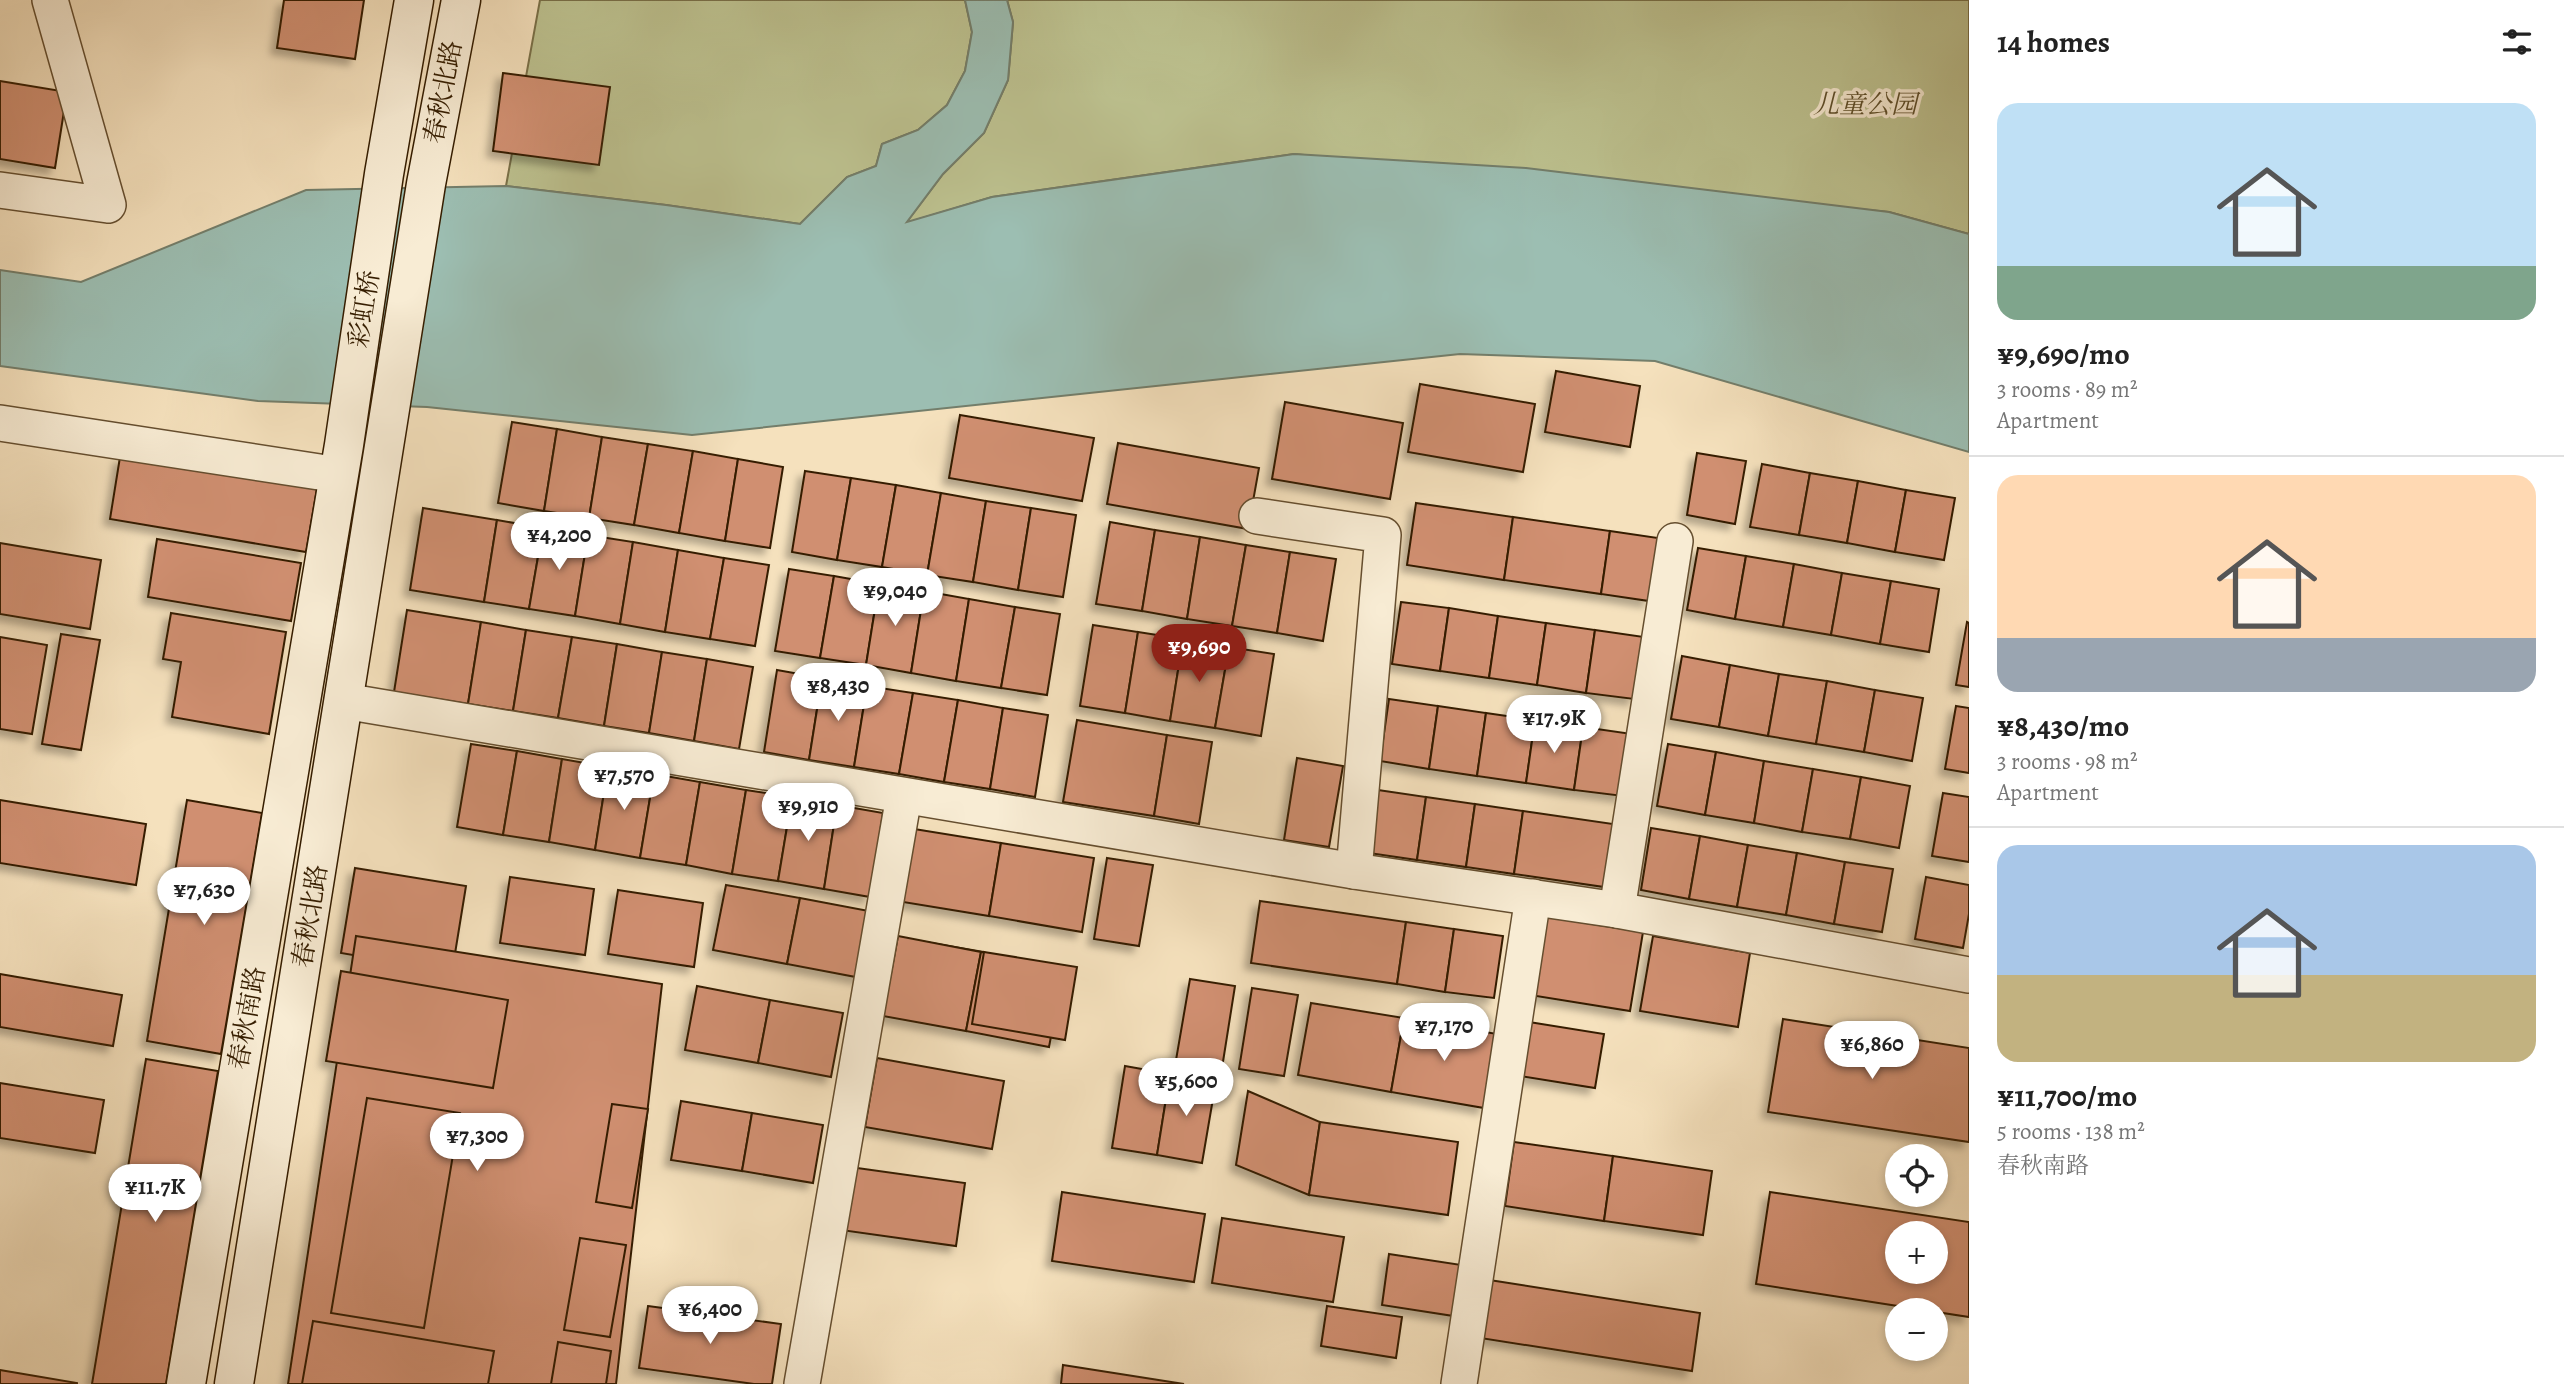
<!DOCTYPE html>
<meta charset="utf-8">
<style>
:root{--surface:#fff;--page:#f6f6f6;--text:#222;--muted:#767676;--line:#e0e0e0;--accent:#8f2418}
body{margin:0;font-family:Alegreya,"Noto Serif SC",serif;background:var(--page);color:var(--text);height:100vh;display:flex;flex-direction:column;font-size:26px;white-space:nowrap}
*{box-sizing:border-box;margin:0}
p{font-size:23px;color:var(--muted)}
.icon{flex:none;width:38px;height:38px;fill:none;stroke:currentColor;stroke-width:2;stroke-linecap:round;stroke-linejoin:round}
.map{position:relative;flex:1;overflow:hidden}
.side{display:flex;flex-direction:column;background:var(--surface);width:595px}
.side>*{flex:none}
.controls{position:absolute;left:1885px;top:1144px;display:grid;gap:14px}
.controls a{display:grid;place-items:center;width:63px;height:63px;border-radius:50%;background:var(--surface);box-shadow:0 4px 10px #0003;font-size:35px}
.price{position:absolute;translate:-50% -60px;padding:0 16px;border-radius:24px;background:#fff;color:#222;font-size:23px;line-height:46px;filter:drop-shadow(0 2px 4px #0008)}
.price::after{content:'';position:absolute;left:50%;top:42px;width:21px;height:16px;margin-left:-10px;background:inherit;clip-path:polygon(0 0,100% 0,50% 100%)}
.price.selected{background:var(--accent);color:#fff}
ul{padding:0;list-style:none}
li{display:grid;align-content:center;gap:14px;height:371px;padding:0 28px}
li+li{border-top:2px solid var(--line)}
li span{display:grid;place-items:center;height:217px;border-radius:21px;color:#555}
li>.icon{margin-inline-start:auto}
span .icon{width:126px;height:126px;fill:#fffc;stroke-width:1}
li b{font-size:30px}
h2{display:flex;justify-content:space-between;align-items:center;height:84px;padding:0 28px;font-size:30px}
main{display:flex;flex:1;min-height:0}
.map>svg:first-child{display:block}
</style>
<main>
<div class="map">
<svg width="1969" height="1384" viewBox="0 0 1969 1384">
<defs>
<filter id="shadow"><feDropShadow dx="-6" dy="6" stdDeviation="3.5" flood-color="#0004"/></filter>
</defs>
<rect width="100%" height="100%" fill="#f5e1bd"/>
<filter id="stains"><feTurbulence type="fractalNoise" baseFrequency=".00286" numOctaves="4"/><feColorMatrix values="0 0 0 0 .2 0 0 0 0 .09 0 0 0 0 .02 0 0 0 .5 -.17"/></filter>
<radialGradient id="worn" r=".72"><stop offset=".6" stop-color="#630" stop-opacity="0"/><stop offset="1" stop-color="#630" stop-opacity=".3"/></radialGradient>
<g fill="#bdc290" stroke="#797048" stroke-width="2">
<polygon points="540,0 965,0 972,32 965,71 947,105 918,130 882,144 876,166 847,177 800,224 666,205 506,186"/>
<polygon points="1007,0 1969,0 1969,234 1889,212 1294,154 992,197 906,223 943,174 984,133 1008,80 1013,22"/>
</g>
<polygon fill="#9cbeb2" stroke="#737e6b" stroke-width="2" points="965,0 1007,0 1013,22 1008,80 984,133 943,174 907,222 992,197 1294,154 1526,168 1889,212 1969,234 1969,452 1655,361 1460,354 692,435 427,407 258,401 0,366 0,270 81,282 306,190 506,186 666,205 800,224 847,177 876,166 882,144 918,130 947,105 965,71 972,32"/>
<g fill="#d08f71" stroke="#351d00" stroke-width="2" fill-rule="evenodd" filter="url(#shadow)">
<polygon points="284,0 364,0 355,59 277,48"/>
<polygon points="503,73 610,87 599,165 493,151"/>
<polygon points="0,81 67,92 55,168 0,159"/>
<polygon points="1556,371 1640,386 1630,447 1545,432"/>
<polygon points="1420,384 1535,404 1523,472 1408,452"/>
<polygon points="1285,402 1403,423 1390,499 1272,479"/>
<polygon points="960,415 1094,438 1082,501 949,478"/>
<polygon points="512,422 557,429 544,511 498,503"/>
<polygon points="557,429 602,437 589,518 544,511"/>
<polygon points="602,437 648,444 634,525 589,518"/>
<polygon points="1118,443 1259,468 1248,529 1107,504"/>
<polygon points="648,444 693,451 679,533 634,525"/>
<polygon points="693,451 738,459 725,541 679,533"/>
<polygon points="1697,453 1746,461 1735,524 1687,515"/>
<polygon points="120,457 317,489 306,552 110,519"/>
<polygon points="738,459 783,467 770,548 725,541"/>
<polygon points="1762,464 1810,473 1799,535 1750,527"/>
<polygon points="805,471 851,478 837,560 792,552"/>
<polygon points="1810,473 1858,481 1847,543 1799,535"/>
<polygon points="851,478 896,485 882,567 837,560"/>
<polygon points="1858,481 1906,490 1895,552 1847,543"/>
<polygon points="896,485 941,493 927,575 882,567"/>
<polygon points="1906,490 1955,498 1944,560 1895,552"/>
<polygon points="941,493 986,501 973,582 927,575"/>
<polygon points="986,501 1031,508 1018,590 973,582"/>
<polygon points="1416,503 1513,517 1504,580 1407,565"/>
<polygon points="423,508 497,520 484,602 410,590"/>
<polygon points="1031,508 1076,515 1063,597 1018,590"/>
<polygon points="1513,517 1610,531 1601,594 1504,580"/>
<polygon points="497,520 543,528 529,609 484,602"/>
<polygon points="1110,522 1155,530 1142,611 1096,604"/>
<polygon points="543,528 588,535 575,616 529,609"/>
<polygon points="1155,530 1200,537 1187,619 1142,611"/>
<polygon points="1610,531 1658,538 1649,601 1601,594"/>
<polygon points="588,535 633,542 620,624 575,616"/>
<polygon points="1200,537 1246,545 1232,626 1187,619"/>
<polygon points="157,539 301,563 291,621 148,597"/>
<polygon points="633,542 678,550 665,632 620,624"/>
<polygon points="0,543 101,560 90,629 0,614"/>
<polygon points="1246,545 1290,552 1277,633 1232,626"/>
<polygon points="1698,548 1746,556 1735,619 1687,610"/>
<polygon points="678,550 724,558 710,639 665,632"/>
<polygon points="1290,552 1336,559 1323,641 1277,633"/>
<polygon points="1746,556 1794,564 1783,627 1735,619"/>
<polygon points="724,558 769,565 755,646 710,639"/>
<polygon points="1794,564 1842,573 1831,635 1783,627"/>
<polygon points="789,569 834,576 820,658 775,651"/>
<polygon points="1842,573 1891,581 1880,644 1831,635"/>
<polygon points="834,576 879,584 866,665 820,658"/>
<polygon points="1891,581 1939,589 1929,652 1880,644"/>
<polygon points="879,584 924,591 911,673 866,665"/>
<polygon points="924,591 969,599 956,681 911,673"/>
<polygon points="969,599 1015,607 1001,688 956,681"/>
<polygon points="1401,602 1449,608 1440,671 1392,664"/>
<polygon points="1015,607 1060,614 1047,695 1001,688"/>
<polygon points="1449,608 1498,616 1489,678 1440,671"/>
<polygon points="407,610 481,622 468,704 394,692"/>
<polygon points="171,613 286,632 269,734 172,717 181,662 163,659"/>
<polygon points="1498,616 1546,623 1537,685 1489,678"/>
<polygon points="481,622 526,630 513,711 468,704"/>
<polygon points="1967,622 1969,623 1969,687 1956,685"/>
<polygon points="1546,623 1595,630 1586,693 1537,685"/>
<polygon points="1093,625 1138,632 1125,713 1080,706"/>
<polygon points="526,630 572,637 558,718 513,711"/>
<polygon points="1595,630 1644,637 1634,699 1586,693"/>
<polygon points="1138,632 1183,639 1170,721 1125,713"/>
<polygon points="61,634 100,640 81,750 42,744"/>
<polygon points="0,637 47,645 32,734 0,729"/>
<polygon points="572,637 617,644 604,726 558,718"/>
<polygon points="1183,639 1229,647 1215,728 1170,721"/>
<polygon points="617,644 662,652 649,733 604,726"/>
<polygon points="1229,647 1274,654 1261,736 1215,728"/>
<polygon points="662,652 707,659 694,741 649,733"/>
<polygon points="1682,656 1730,665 1719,727 1671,719"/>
<polygon points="707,659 753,667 739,749 694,741"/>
<polygon points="1730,665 1779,674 1768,736 1719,727"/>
<polygon points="777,670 822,678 809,760 764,752"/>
<polygon points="1779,674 1827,681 1816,744 1768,736"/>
<polygon points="822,678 867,686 854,767 809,760"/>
<polygon points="1827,681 1875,690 1864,752 1816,744"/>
<polygon points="867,686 913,693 899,774 854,767"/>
<polygon points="1875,690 1923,698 1912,761 1864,752"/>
<polygon points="913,693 958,700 944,782 899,774"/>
<polygon points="1389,699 1438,706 1429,769 1380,761"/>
<polygon points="958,700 1003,708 990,789 944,782"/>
<polygon points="1438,706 1486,713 1477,776 1429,769"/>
<polygon points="1956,706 1969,708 1969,773 1945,769"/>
<polygon points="1003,708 1048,715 1035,797 990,789"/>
<polygon points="1486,713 1535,720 1526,783 1477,776"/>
<polygon points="1077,720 1167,735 1154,816 1063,802"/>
<polygon points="1535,720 1583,727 1574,790 1526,783"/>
<polygon points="1583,727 1632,734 1623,796 1574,790"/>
<polygon points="1167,735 1212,742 1199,824 1154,816"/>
<polygon points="471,744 517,751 503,835 457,827"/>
<polygon points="1668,744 1716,752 1705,815 1657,806"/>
<polygon points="517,751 562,759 549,842 503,835"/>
<polygon points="1716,752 1764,761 1754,823 1705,815"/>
<polygon points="1297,758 1343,766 1329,847 1284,840"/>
<polygon points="562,759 608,767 595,850 549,842"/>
<polygon points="1764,761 1813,769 1802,832 1754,823"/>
<polygon points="608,767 654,774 640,858 595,850"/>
<polygon points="1813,769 1861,777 1850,839 1802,832"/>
<polygon points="654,774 700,782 686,865 640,858"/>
<polygon points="1861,777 1910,786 1899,848 1850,839"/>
<polygon points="700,782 746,790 732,874 686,865"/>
<polygon points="746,790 792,797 778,881 732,874"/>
<polygon points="1378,790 1426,797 1417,860 1369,853"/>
<polygon points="1943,793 1969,797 1969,862 1932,856"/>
<polygon points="792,797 837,805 824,889 778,881"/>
<polygon points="1426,797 1475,804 1466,867 1417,860"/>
<polygon points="0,800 146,824 136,885 0,863"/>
<polygon points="187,800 262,813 221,1054 147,1041"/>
<polygon points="1475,804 1523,811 1514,874 1466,867"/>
<polygon points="837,805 883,813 870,897 824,889"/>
<polygon points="1523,811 1620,825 1611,888 1514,874"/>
<polygon points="908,828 1001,843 989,916 897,901"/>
<polygon points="1651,828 1700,836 1689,899 1641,890"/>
<polygon points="1700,836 1748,845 1737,907 1689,899"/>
<polygon points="1001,843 1094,858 1082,932 989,916"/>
<polygon points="1748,845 1797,853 1786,915 1737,907"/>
<polygon points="1797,853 1845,862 1834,924 1786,915"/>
<polygon points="1107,858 1153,865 1139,946 1094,939"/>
<polygon points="1845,862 1893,869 1882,932 1834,924"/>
<polygon points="355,868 466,886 452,972 341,953"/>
<polygon points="510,877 594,889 585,955 500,943"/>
<polygon points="1926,877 1969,885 1969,914 1963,948 1915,939"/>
<polygon points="726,885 800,898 787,964 713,950"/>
<polygon points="618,890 703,903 694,967 608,954"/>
<polygon points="800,898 874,912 861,978 787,964"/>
<polygon points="1260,901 1406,922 1397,984 1251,963"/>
<polygon points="1542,916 1643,932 1630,1011 1530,995"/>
<polygon points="1406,922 1454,929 1445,992 1397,984"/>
<polygon points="1454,929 1503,936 1494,998 1445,992"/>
<polygon points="356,936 662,984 616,1384 288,1384"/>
<polygon points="891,936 984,952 972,1024 879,1009"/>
<polygon points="898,936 981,952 966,1031 883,1016"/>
<polygon points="1653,936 1750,953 1738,1027 1640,1011"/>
<polygon points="981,952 1064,967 1049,1047 966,1031"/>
<polygon points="984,952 1077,967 1065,1040 972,1024"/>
<polygon points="341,971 508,1000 493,1088 326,1061"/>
<polygon points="0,974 122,995 113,1046 0,1027"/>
<polygon points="1190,979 1235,986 1222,1068 1176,1060"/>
<polygon points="697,986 770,1000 758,1063 685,1050"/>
<polygon points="1252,988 1298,995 1284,1076 1239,1069"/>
<polygon points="770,1000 843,1013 831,1077 758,1063"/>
<polygon points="1311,1003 1404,1018 1391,1092 1298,1075"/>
<polygon points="1404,1018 1497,1034 1484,1108 1391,1092"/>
<polygon points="1783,1019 1969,1048 1969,1142 1768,1112"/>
<polygon points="1529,1022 1604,1034 1595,1088 1520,1076"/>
<polygon points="877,1058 1004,1081 992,1149 865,1127"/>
<polygon points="146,1059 218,1071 166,1384 92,1384"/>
<polygon points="1125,1066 1170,1074 1157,1155 1112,1148"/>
<polygon points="1170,1074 1216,1081 1202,1163 1157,1155"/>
<polygon points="0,1083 104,1100 95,1153 0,1138"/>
<polygon points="1248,1091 1320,1122 1309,1195 1236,1165"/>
<polygon points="367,1098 460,1113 424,1328 331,1313"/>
<polygon points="681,1101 752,1113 742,1171 671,1160"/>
<polygon points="612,1104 648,1109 632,1208 596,1202"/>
<polygon points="752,1113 823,1125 813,1183 742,1171"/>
<polygon points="1320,1122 1458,1142 1448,1215 1309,1195"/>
<polygon points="1514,1142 1613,1156 1604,1221 1505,1206"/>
<polygon points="1613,1156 1712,1171 1703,1235 1604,1221"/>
<polygon points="850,1167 965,1183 956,1246 841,1230"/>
<polygon points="1062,1192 1205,1214 1194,1282 1052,1261"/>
<path d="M1770,1192L1969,1222V1317L1756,1284ZM1897,1234H1936V1272H1897Z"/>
<polygon points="1222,1218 1344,1237 1333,1302 1212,1283"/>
<polygon points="580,1238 626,1245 610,1337 564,1330"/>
<polygon points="1389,1254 1468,1266 1460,1317 1382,1305"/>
<polygon points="1483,1279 1700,1313 1692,1371 1474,1337"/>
<polygon points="648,1306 781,1324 772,1384 754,1384 639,1368"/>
<polygon points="1327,1306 1402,1317 1396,1358 1321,1346"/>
<polygon points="313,1321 494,1351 488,1384 302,1384"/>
<polygon points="558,1342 611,1351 606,1384 551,1384"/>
<polygon points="1063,1365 1184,1384 1061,1384"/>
<polygon points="0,1370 77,1383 77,1384 0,1384"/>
</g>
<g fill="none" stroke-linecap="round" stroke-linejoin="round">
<g stroke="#654e2f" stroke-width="38">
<g id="street">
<polyline points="0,190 108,205 50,0"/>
<polyline points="0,423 339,475"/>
<polyline points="1257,516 1383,535 1354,871"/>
<polyline points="344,701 1354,871 1617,910 1969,975"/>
<polyline points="1617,910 1675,541"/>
<polyline points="802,1384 904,796"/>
<polyline points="1459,1384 1533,897"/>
</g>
</g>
<g stroke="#351d00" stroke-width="41">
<g id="secondary">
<polyline points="186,1384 344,445 384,174 414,0"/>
<polyline points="234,1384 426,184 461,0"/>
</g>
</g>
<use href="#street" stroke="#f8ecd4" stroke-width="35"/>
<use href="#secondary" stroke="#f8ecd4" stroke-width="38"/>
</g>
<g text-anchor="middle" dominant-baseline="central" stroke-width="7" stroke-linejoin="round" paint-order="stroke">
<g font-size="26" fill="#351d00" stroke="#f8ecd4">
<text transform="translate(443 92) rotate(-79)">春秋北路</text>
<text transform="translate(364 309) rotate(-81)">彩虹桥</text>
<text transform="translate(310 916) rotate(-81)">春秋北路</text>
<text transform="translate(247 1018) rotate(-80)">春秋南路</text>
</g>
<g font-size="26" font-style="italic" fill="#5e4f2b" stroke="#f8ecd4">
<text x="1865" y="104">儿童公园</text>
</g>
</g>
<rect width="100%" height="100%" filter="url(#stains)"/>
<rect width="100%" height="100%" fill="url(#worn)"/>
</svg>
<div class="controls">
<a><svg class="icon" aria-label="locate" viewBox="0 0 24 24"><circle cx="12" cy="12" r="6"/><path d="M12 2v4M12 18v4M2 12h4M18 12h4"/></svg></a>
<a>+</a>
<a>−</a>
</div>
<b class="price" style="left:559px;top:572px">¥4,200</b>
<b class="price" style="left:895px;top:628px">¥9,040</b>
<b class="price selected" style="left:1199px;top:684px">¥9,690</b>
<b class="price" style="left:838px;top:723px">¥8,430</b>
<b class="price" style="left:1554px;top:755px">¥17.9K</b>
<b class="price" style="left:624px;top:812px">¥7,570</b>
<b class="price" style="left:808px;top:843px">¥9,910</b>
<b class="price" style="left:204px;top:927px">¥7,630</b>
<b class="price" style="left:1444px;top:1063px">¥7,170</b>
<b class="price" style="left:1872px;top:1081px">¥6,860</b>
<b class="price" style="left:1186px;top:1118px">¥5,600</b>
<b class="price" style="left:477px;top:1173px">¥7,300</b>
<b class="price" style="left:155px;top:1224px">¥11.7K</b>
<b class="price" style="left:710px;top:1346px">¥6,400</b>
</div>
<section class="side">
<h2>14 homes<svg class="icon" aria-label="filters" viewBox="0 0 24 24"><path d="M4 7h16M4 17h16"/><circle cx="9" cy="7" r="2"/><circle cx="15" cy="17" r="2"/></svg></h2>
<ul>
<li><span style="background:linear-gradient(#bfe0f5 75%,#7fa58c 0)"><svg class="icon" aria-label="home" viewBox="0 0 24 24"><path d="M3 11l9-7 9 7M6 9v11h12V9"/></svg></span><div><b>¥9,690/mo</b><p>3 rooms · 89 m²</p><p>Apartment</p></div></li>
<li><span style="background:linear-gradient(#ffd9b3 75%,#9aa5b1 0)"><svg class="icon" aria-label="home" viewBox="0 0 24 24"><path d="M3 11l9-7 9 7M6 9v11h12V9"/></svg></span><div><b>¥8,430/mo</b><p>3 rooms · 98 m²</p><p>Apartment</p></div></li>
<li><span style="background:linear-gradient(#a9c7e8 60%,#c2b280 0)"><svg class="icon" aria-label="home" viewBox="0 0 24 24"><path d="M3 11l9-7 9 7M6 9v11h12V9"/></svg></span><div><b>¥11,700/mo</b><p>5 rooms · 138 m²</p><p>春秋南路</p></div></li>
</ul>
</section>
</main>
